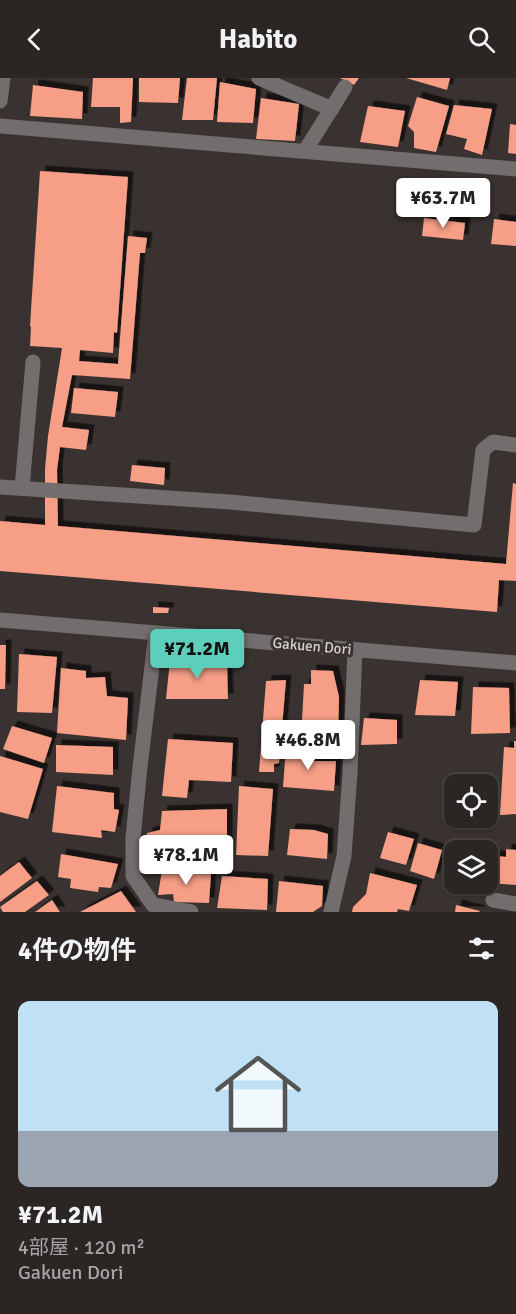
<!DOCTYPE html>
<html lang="ja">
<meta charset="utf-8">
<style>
:root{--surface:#2b2624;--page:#373231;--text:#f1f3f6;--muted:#a6a5a6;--line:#474341;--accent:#5cceba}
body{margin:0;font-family:Signika,"Noto Sans JP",sans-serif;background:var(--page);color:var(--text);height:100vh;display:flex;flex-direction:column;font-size:22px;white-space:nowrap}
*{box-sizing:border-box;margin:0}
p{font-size:20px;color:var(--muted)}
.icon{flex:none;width:33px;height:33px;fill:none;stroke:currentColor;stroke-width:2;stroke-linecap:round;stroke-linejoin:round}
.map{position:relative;height:834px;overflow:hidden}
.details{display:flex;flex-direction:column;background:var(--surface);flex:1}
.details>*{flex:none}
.buttons{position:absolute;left:444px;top:696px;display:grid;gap:12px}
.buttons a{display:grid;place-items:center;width:54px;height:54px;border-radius:12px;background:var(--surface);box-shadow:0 2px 4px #0004,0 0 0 2px var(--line);font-size:30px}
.price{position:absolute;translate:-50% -51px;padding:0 14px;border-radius:6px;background:#fff;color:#222;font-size:20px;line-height:39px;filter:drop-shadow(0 2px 3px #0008)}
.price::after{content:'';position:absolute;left:50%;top:36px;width:18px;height:14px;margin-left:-9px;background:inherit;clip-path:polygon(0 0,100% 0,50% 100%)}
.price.current{background:var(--accent);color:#111}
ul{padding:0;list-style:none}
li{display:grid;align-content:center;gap:12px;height:318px;padding:0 18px}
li+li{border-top:2px solid var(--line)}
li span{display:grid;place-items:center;height:186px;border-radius:12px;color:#555}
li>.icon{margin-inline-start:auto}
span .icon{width:108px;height:108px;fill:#fffc;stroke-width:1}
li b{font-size:26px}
h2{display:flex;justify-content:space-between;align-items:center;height:72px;padding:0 18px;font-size:26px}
header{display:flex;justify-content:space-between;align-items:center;height:78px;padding:0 18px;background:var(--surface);font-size:27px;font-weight:800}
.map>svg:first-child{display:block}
</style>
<header><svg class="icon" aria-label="back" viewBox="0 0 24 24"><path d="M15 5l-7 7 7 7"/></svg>Habito<svg class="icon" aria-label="search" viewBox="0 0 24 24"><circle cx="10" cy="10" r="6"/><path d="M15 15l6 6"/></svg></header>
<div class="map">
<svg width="516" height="834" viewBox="0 0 516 834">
<defs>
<filter id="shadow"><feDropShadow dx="5.5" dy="-5.5" stdDeviation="0" flood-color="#0009"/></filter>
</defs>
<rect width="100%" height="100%" fill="#393230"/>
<g fill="#f69e86" filter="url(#shadow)">
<polygon points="93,0 133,0 131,44 120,45 120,29 91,29"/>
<polygon points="139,0 180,0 178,25 139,24"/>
<polygon points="187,0 217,0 213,42 182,42"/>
<polygon points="340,0 359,0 354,7"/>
<polygon points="406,0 450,0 447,12"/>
<polygon points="220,4 256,11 253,45 217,44"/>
<polygon points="33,7 83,14 82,41 30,38"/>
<polygon points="417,19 449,28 436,74 414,70 414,54 408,48"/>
<polygon points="261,20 299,26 295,63 256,61"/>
<polygon points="454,27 492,31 482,77 464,71 467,61 446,56"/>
<polygon points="368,28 405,33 398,69 360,64"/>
<polygon points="510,46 516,47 516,76 508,75"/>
<polygon points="40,93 128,99 117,255 114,254 113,275 80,272 79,283 118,286 128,158 147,160 145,175 140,175 130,301 72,297 62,349 89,352 86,372 60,369 57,392 58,448 506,486 513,405 516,406 516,503 499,502 497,534 0,493 0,443 45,447 45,391 48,358 62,270 30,268 31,249 30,248"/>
<polygon points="424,140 465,145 463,162 422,158"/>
<polygon points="494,141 516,144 516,168 491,166"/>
<polygon points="74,310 118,314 115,339 71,335"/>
<polygon points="132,387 165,390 164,407 130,403"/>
<polygon points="153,529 169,530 168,535 153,535"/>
<polygon points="0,567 6,567 5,611 0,611"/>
<polygon points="19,576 57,579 52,635 17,634"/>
<polygon points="170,582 227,585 228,621 166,621"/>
<polygon points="61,590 86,593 86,600 105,599 107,618 128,620 126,662 57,655"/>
<polygon points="311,592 333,593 339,619 338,663 301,661 304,606 311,606"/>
<polygon points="286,602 279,685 274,686 274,694 259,694 266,603"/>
<polygon points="420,602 458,604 455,638 415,637"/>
<polygon points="473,609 509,610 510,655 471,656"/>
<polygon points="364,640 397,642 397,666 361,667"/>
<polygon points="12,648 52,660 44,685 3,671"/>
<polygon points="168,661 233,665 231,704 189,702 187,720 162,718"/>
<polygon points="514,663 516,663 516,736 500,737 504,669 514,670"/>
<polygon points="56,667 113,669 113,697 56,694"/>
<polygon points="286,668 308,669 306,683 336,683 334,713 283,709"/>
<polygon points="0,678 43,691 28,741 0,734"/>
<polygon points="57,708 114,715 114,731 119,732 115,754 101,752 102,760 52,754"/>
<polygon points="239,708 273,711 268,778 236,777"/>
<polygon points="227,731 227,781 146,774 147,755 160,752 162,733"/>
<polygon points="290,751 314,752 328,756 327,781 287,777"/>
<polygon points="388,754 414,761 406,787 380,780"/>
<polygon points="418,765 442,772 434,801 410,793"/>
<polygon points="506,771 516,772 516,807 488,805 488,777 506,779"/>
<polygon points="61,776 118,786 111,810 99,809 98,814 70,810 71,801 58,799"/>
<polygon points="19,784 32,800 0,824 0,798"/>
<polygon points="162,792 211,796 209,825 174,824 173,816 158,817"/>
<polygon points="370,795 417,807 409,833 398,831 397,834 352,834 353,829 366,816"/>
<polygon points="222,798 268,801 267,832 217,830"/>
<polygon points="37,803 49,817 25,834 3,834 0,829"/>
<polygon points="279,803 323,808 322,828 313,834 276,834"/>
<polygon points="121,813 136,834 80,834"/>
<polygon points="52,822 60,834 35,834"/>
<polygon points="456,827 480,833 479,834 455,834"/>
</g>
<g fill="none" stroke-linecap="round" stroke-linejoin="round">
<g stroke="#726e6d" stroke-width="15">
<polyline points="259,0 332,31"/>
<polyline points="0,23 3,0"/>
<polyline points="0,48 516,91"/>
<polyline points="305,73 345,9"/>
<polyline points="0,409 230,424 474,447 483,372 493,364 516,367"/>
<polyline points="22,410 33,284"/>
<polyline points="0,542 516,585"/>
<polyline points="156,555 140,689 133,760 133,798 153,827 191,834"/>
<polyline points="493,822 516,826"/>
<polyline points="331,834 344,778 350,695 355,572"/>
</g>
</g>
<g text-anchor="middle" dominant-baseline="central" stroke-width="6" stroke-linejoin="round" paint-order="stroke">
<g font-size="15" fill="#d5d0cf" stroke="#393230">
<text transform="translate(312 568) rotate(5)">Gakuen Dori</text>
</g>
</g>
</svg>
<div class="buttons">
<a><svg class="icon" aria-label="locate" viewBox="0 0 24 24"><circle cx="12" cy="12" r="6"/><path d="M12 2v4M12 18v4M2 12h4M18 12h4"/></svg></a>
<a><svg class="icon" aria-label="layers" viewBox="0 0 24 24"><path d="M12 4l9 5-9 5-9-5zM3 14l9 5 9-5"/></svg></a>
</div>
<b class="price" style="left:443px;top:151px">¥63.7M</b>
<b class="price current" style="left:197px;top:602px">¥71.2M</b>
<b class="price" style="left:308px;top:693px">¥46.8M</b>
<b class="price" style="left:186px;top:808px">¥78.1M</b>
</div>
<section class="details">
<h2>4件の物件<svg class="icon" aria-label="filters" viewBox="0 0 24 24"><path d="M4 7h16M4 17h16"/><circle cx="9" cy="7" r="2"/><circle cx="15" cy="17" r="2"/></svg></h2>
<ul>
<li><span style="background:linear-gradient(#bfe0f5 70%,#9aa5b1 0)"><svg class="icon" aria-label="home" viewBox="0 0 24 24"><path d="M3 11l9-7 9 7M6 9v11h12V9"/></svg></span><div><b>¥71.2M</b><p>4部屋 · 120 m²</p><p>Gakuen Dori</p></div></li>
</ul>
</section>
